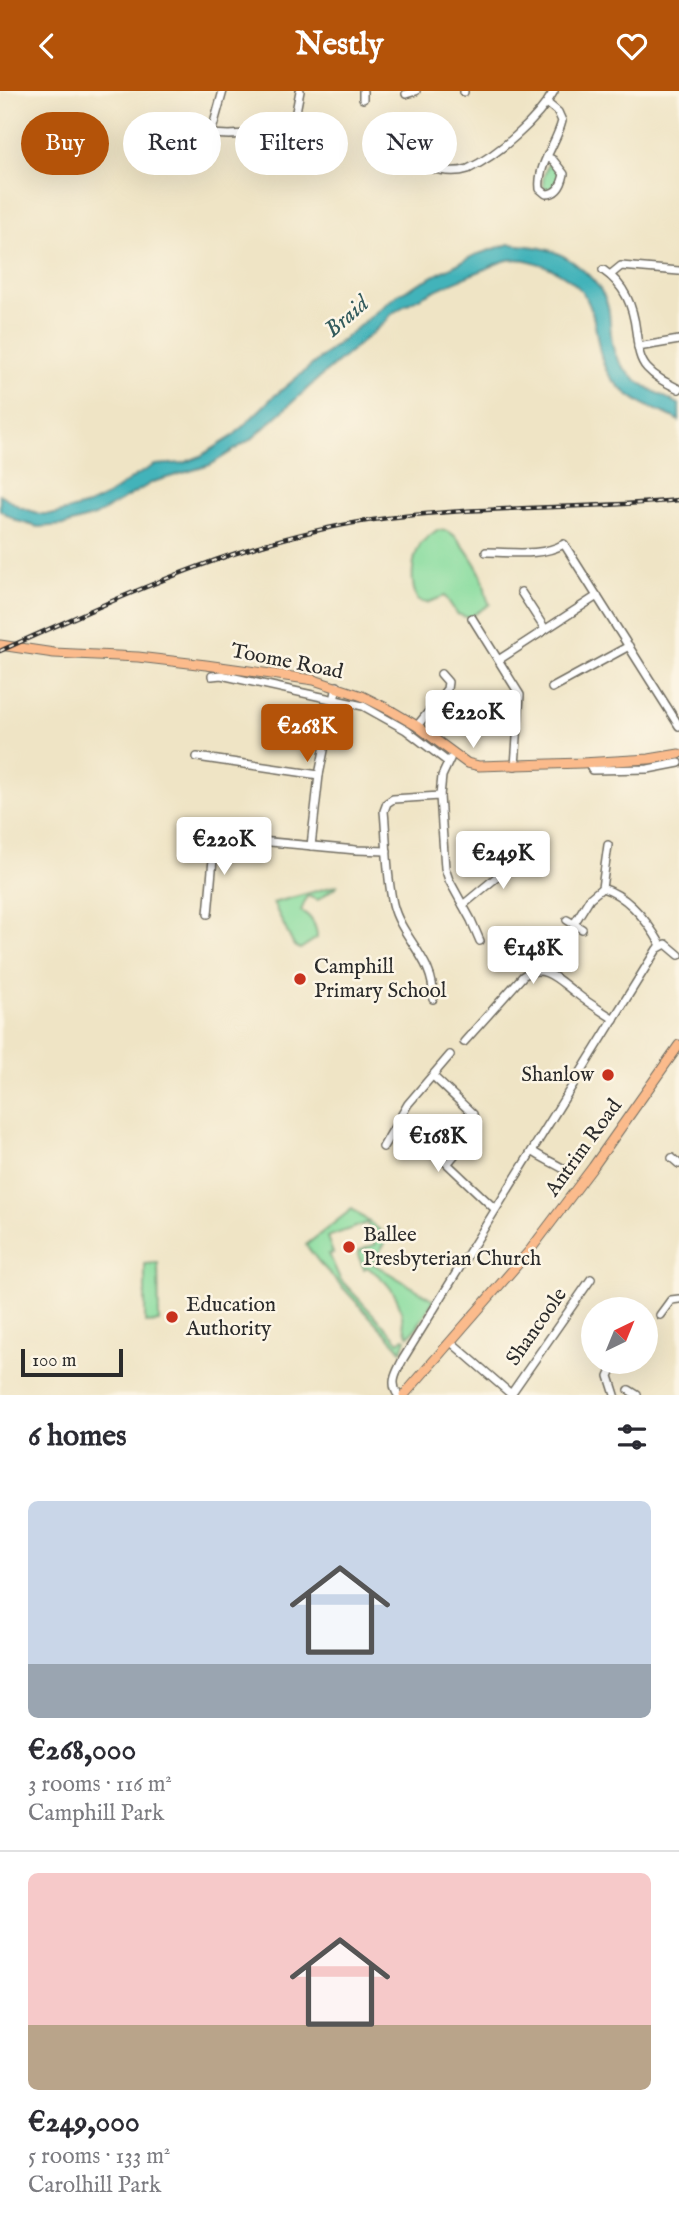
<!DOCTYPE html>
<meta charset="utf-8">
<style>
:root{--surface:#fff;--page:#f7f7f7;--text:#2b2b33;--muted:#7c7c81;--line:#e1e1e2;--accent:#b45309}
body{margin:0;font-family:"IM FELL English",serif;background:var(--page);color:var(--text);height:100vh;display:flex;flex-direction:column;font-size:26px;white-space:nowrap}
*{box-sizing:border-box;margin:0}
p{font-size:23px;color:var(--muted)}
.icon{flex:none;width:38px;height:38px;fill:none;stroke:currentColor;stroke-width:2;stroke-linecap:round;stroke-linejoin:round}
.map{position:relative;height:1304px;overflow:hidden}
.drawer{display:flex;flex-direction:column;background:var(--surface);flex:1}
.drawer>*{flex:none}
.guide{position:absolute;left:21px;top:21px;width:637px;height:63px;display:flex;gap:14px}
.needle{width:46px;rotate:43deg}
.tools{position:absolute;left:581px;top:1206px;display:grid;gap:14px}
.tools a{display:grid;place-items:center;width:77px;height:77px;border-radius:50%;background:var(--surface);box-shadow:0 7px 28px #0002;font-size:35px}
.scale{position:absolute;left:21px;bottom:18px;width:102px;box-sizing:border-box;padding-left:7px;border:4px solid #2b2b2b;border-top:0;font-size:19px;line-height:24px;white-space:nowrap;color:#2b2b2b;-webkit-text-stroke:5px #fcf5e5;paint-order:stroke}
.price{position:absolute;translate:-50% -60px;padding:0 16px;border-radius:7px;background:#fff;color:#222;font-size:23px;line-height:46px;filter:drop-shadow(0 2px 4px #0008)}
.price::after{content:'';position:absolute;left:50%;top:42px;width:21px;height:16px;margin-left:-10px;background:inherit;clip-path:polygon(0 0,100% 0,50% 100%)}
.price.selected{background:var(--accent);color:#fff}
ul{padding:0;list-style:none}
li{display:grid;align-content:center;gap:14px;height:371px;padding:0 28px}
li+li{border-top:2px solid var(--line)}
li span{display:grid;place-items:center;height:217px;border-radius:10px;color:#555}
li>.icon{margin-inline-start:auto}
span .icon{width:126px;height:126px;fill:#fffc;stroke-width:1}
li b{font-size:30px}
h2{display:flex;justify-content:space-between;align-items:center;height:84px;padding:0 28px;font-size:30px}
.chip{padding:0 24px;border-radius:32px;background:var(--surface);box-shadow:0 7px 28px #0002;font-size:24px;line-height:63px}
.chip.selected{background:var(--accent);color:#fff}
header{display:flex;justify-content:space-between;align-items:center;height:91px;padding:0 28px;background:var(--accent);color:#fff;font-size:32px;font-weight:800}
.map>svg:first-child{display:block}
</style>
<header><svg class="icon" aria-label="back" viewBox="0 0 24 24"><path d="M15 5l-7 7 7 7"/></svg>Nestly<svg class="icon" aria-label="heart" viewBox="0 0 24 24"><path d="M12 20l-8-8c-3-5 5-10 8-4 3-6 11-1 8 4z"/></svg></header>
<div class="map">
<svg width="679" height="1304" viewBox="0 0 679 1304">
<rect width="100%" height="100%" fill="#fcf5e5"/>
<filter id="ink" filterUnits="userSpaceOnUse"><feTurbulence type="fractalNoise" baseFrequency=".0143" numOctaves="2"/><feDisplacementMap in="SourceGraphic" scale="14" xChannelSelector="R" yChannelSelector="G"/><feConvolveMatrix kernelMatrix="1 2 1 2 8 2 1 2 1" color-interpolation-filters="sRGB"/></filter>
<filter id="wash" filterUnits="userSpaceOnUse"><feTurbulence type="fractalNoise" baseFrequency=".00686" numOctaves="4" result="noise"/><feDisplacementMap in="SourceGraphic" scale="28" xChannelSelector="R" yChannelSelector="G"/><feGaussianBlur stdDeviation="1.57" result="paint"/><feColorMatrix in="noise" values="0 0 0 0 0 0 0 0 0 0 0 0 0 0 0 0 0 1.4 0 .05"/><feComposite in="paint" operator="in"/></filter>
<g filter="url(#wash)">
<rect width="100%" height="100%" fill="#efe4c5"/>
<g fill="#87dc9e" stroke="#598464" stroke-width="2">
<path d="M552,72L561,86L555,97L547,100C539,94 545,82 548,73Z"/>
<path d="M437,439C441,439 445,439 449,441C460,446 481,480 484,492C486,500 485,506 490,513L469,527L457,523L445,505L426,512L418,510C410,494 411,470 420,454C424,448 432,443 437,439Z"/>
<path d="M338,794L318,809L307,805L301,820C311,825 317,835 317,847L300,858L294,855L273,812Z"/>
<path d="M352,1118L389,1146L372,1172L434,1209L417,1236L409,1245C404,1238 402,1233 402,1225C399,1203 384,1187 367,1176L364,1178L358,1164L359,1160L376,1153L367,1132L327,1146L333,1162L329,1163L340,1188L399,1251L404,1247L406,1248L402,1260L319,1171L306,1154Z"/>
<polygon points="158,1172 159,1231 145,1232 145,1173"/>
</g>
<path fill="#43b3ba" stroke="#376f72" stroke-width="2" d="M509,153C520,154 531,155 541,157C569,162 605,192 609,221C611,237 610,255 618,269C632,291 656,302 679,313V330C669,323 657,320 645,314C633,308 621,299 612,288C594,266 600,231 586,207C574,185 532,164 508,169C498,171 488,177 478,181C451,192 421,204 396,220C391,223 388,227 385,231L319,287L253,347L210,374L153,391L95,425L65,434L38,436L17,430L0,419V403L20,416L40,423H55L88,414L107,405L137,384L155,374L183,372L201,365L233,345L272,307L398,203L475,164Z"/>
</g>
<g filter="url(#ink)">
<g fill="none" stroke-linecap="round" stroke-linejoin="round">
<g stroke="#706c61" stroke-width="10">
<g id="minor">
<polyline points="363,0 363,8"/>
<polyline points="464,1 464,0"/>
<polyline points="406,3 416,0"/>
<path d="M547,12L558,21L562,30C557,52 537,74 540,98L546,103C558,103 562,93 564,83L553,69L547,66"/>
<polyline points="191,42 229,44 285,41 293,36 300,0"/>
<polyline points="211,43 223,0"/>
<path d="M373,64C405,58 434,89 468,78C498,64 538,29 554,0"/>
<path d="M603,179C625,194 633,215 636,240C638,253 638,267 647,277C656,287 667,292 679,298"/>
<polyline points="610,184 621,175 679,180"/>
<polyline points="638,256 679,249"/>
<path d="M486,461C512,461 541,466 564,453L679,635"/>
<polyline points="521,501 545,538"/>
<polyline points="472,527 520,604 515,675"/>
<polyline points="500,568 597,505"/>
<polyline points="212,585 221,584 363,615 406,639 448,671"/>
<polyline points="552,597 629,555"/>
<polyline points="417,635 447,598 448,591 441,583"/>
<polyline points="197,666 319,684"/>
<polyline points="450,668 442,685 440,705 445,777 449,789 471,829 480,850"/>
<polyline points="589,672 592,679 648,678 679,672"/>
<polyline points="186,743 356,759 387,760"/>
<polyline points="311,755 319,684 337,595"/>
<polyline points="602,797 608,754"/>
<polyline points="463,814 515,771 537,768"/>
<polyline points="208,823 215,746"/>
<polyline points="567,829 582,838"/>
<path d="M574,833L590,807L602,797C629,805 648,831 661,854"/>
<path d="M433,908C436,870 401,847 393,813C386,783 387,750 384,720L387,712L393,708L440,705"/>
<path d="M464,951L523,885C544,870 561,892 577,903C588,912 602,920 614,928"/>
<path d="M433,985L473,1023C480,1039 457,1060 448,1072"/>
<polyline points="400,1028 495,1118"/>
<polyline points="383,1056 408,1013 450,964"/>
<path d="M532,1060C543,1068 555,1072 567,1080"/>
<polyline points="672,1067 679,1073"/>
<polyline points="660,1224 671,1209 679,1208"/>
<polyline points="451,1251 512,1304"/>
<polyline points="629,1299 637,1304"/>
<polyline points="511,1303 591,1188"/>
<path d="M398,1304C389,1291 397,1281 403,1268L657,858L666,853L679,864"/>
<polyline points="615,1304 609,1285 616,1270"/>
</g>
</g>
<g stroke="#706c61" stroke-width="11">
<g id="major">
<polyline points="0,554 54,562 138,566 206,574 314,589 362,605 390,619 417,635 467,672 479,675 582,672 649,668 679,663"/>
<polyline points="404,1304 531,1158 593,1076 679,954"/>
</g>
</g>
<use href="#minor" stroke="#fff" stroke-width="7"/>
<use href="#major" stroke="#fbbb8c" stroke-width="9"/>
<g stroke="#2b2b2b" stroke-width="4.5">
<path id="rail" d="M0,560C121,506 241,448 373,429C474,414 577,419 679,409"/>
</g>
<use href="#rail" stroke="#fcf5e5" stroke-width="2" stroke-dasharray="5" stroke-linecap="butt"/>
</g>
</g>
<g fill="#c8321e" stroke="#fcf5e5" stroke-width="2.5">
<circle cx="300" cy="888" r="7"/>
<circle cx="608" cy="984" r="7"/>
<circle cx="349" cy="1156" r="7"/>
<circle cx="172" cy="1226" r="7"/>
</g>
<g text-anchor="middle" dominant-baseline="central" stroke-width="5" stroke-linejoin="round" paint-order="stroke">
<g font-size="21" fill="#2b2b2b" stroke="#fcf5e5">
<text transform="translate(287 571) rotate(11)">Toome Road</text>
<text transform="translate(584 1057) rotate(-54)">Antrim Road</text>
<text transform="translate(537 1236) rotate(-55)">Shancoole</text>
</g>
<g font-size="21" fill="#2b2b2b" stroke="#fcf5e5" text-anchor="start">
<text x="314" y="876">Camphill<tspan x="314" dy="24">Primary School</tspan></text>
<text x="594" y="984" text-anchor="end">Shanlow</text>
<text x="363" y="1144">Ballee<tspan x="363" dy="24">Presbyterian Church</tspan></text>
<text x="186" y="1214">Education<tspan x="186" dy="24">Authority</tspan></text>
</g>
<g font-size="23" font-style="italic" fill="#335b5d" stroke="#fcf5e5">
<text transform="translate(347 226) rotate(-41)">Braid</text>
</g>
</g>
</svg>
<div class="tools">
<a><svg class="needle" viewBox="-14 -14 28 28"><path d="M0-13l5 13h-10z" fill="#e53935"/><path d="M0 13l5-13h-10z" fill="#7c7c81"/></svg></a>
</div>
<div class="scale">100 m</div>
<b class="price" style="left:473px;top:659px">€220K</b>
<b class="price selected" style="left:307px;top:673px">€268K</b>
<b class="price" style="left:224px;top:786px">€220K</b>
<b class="price" style="left:503px;top:800px">€249K</b>
<b class="price" style="left:533px;top:895px">€148K</b>
<b class="price" style="left:438px;top:1083px">€168K</b>
<div class="guide">
<a class="chip selected">Buy</a>
<a class="chip">Rent</a>
<a class="chip">Filters</a>
<a class="chip">New</a>
</div>
</div>
<section class="drawer">
<h2>6 homes<svg class="icon" aria-label="filters" viewBox="0 0 24 24"><path d="M4 7h16M4 17h16"/><circle cx="9" cy="7" r="2"/><circle cx="15" cy="17" r="2"/></svg></h2>
<ul>
<li><span style="background:linear-gradient(#c9d6e8 75%,#9aa5b1 0)"><svg class="icon" aria-label="home" viewBox="0 0 24 24"><path d="M3 11l9-7 9 7M6 9v11h12V9"/></svg></span><div><b>€268,000</b><p>3 rooms · 116 m²</p><p>Camphill Park</p></div></li>
<li><span style="background:linear-gradient(#f6c9c9 70%,#b9a48a 0)"><svg class="icon" aria-label="home" viewBox="0 0 24 24"><path d="M3 11l9-7 9 7M6 9v11h12V9"/></svg></span><div><b>€249,000</b><p>5 rooms · 133 m²</p><p>Carolhill Park</p></div></li>
</ul>
</section>
